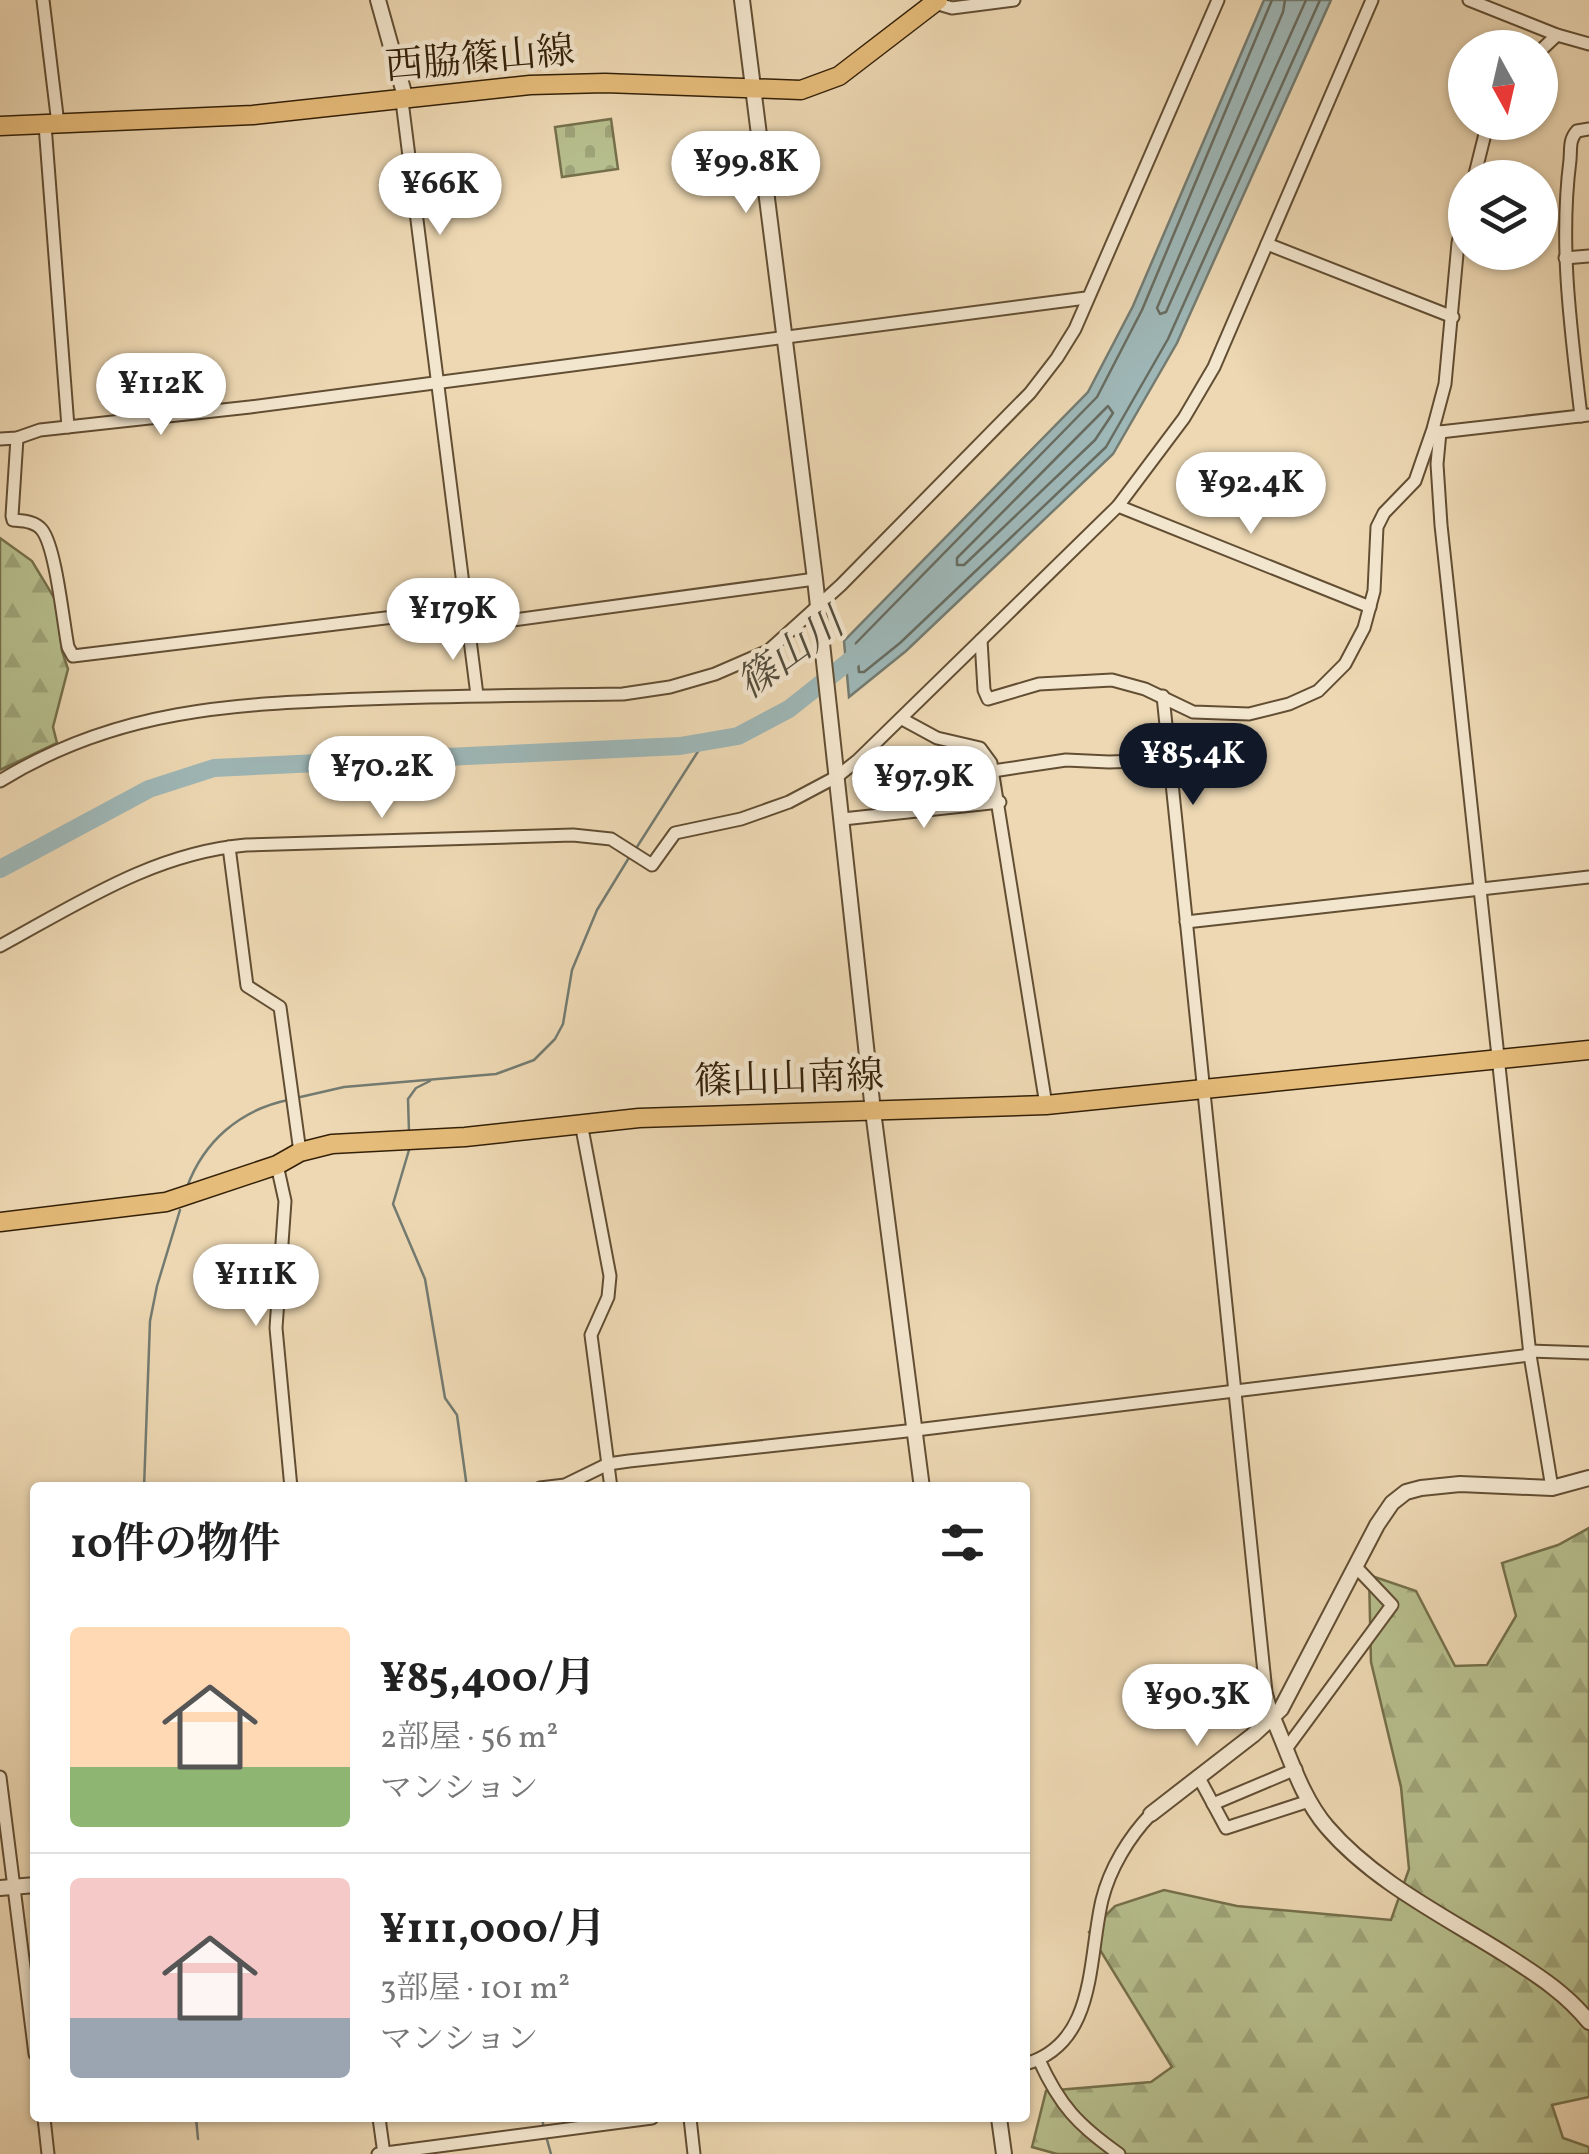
<!DOCTYPE html>
<html lang="ja">
<meta charset="utf-8">
<style>
:root{--surface:#fff;--page:#f2f2f2;--text:#222;--muted:#767676;--line:#e0e0e0;--accent:#111827}
body{margin:0;font-family:Vollkorn,"Noto Serif JP",serif;background:var(--page);color:var(--text);height:100vh;display:flex;flex-direction:column;font-size:38px;white-space:nowrap}
*{box-sizing:border-box;margin:0}
p{font-size:32px;color:var(--muted)}
.icon{flex:none;width:55px;height:55px;fill:none;stroke:currentColor;stroke-width:2;stroke-linecap:round;stroke-linejoin:round}
.map{position:relative;flex:1;overflow:hidden}
.panel{position:absolute;left:30px;top:1482px;width:1000px;height:640px;display:flex;flex-direction:column;background:var(--surface);border-radius:10px;box-shadow:0 2px 8px #0004}
.panel>*{flex:none}
.needle{width:65px;rotate:172deg}
.tools{position:absolute;left:1448px;top:30px;display:grid;gap:20px}
.tools a{display:grid;place-items:center;width:110px;height:110px;border-radius:50%;background:var(--surface);box-shadow:0 2px 8px #0004;font-size:50px}
.price{position:absolute;translate:-50% -85px;padding:0 22px;border-radius:35px;background:#fff;color:#222;font-size:32px;line-height:65px;filter:drop-shadow(0 2px 5px #0008)}
.price::after{content:'';position:absolute;left:50%;top:60px;width:30px;height:22px;margin-left:-15px;background:inherit;clip-path:polygon(0 0,100% 0,50% 100%)}
.price.current{background:var(--accent);color:#fff}
ul{padding:0;list-style:none}
li{display:flex;align-items:center;gap:30px;height:250px;padding:0 40px}
li+li{border-top:2px solid var(--line)}
li span{display:grid;place-items:center;flex:none;width:280px;height:200px;border-radius:10px;color:#555}
li>.icon{margin-inline-start:auto}
span .icon{width:120px;height:120px;fill:#fffc;stroke-width:1}
li b{font-size:42px}
h2{display:flex;justify-content:space-between;align-items:center;height:120px;padding:0 40px;font-size:42px}
.map>svg:first-child{display:block}
</style>
<div class="map">
<svg width="1589" height="2154" viewBox="0 0 1589 2154">
<defs>
<pattern id="forest-firs" width="22" height="20" patternUnits="userSpaceOnUse" patternTransform="scale(2.5)"><rect width="22" height="20" fill="#b7bf8e"/><path d="M5 1l3.5 6h-7zM16 11l3.5 6h-7z" fill="#9ea479"/></pattern>
<pattern id="cemetery-stones" width="16" height="16" patternUnits="userSpaceOnUse" patternTransform="scale(2.5)"><rect width="16" height="16" fill="#b7bf8e"/><path d="M2 7V4a2 2 0 0 1 4 0v3zM10 15v-3a2 2 0 0 1 4 0v3z" fill="#9ea479"/></pattern>
</defs>
<rect width="100%" height="100%" fill="#edd8b3"/>
<filter id="stains"><feTurbulence type="fractalNoise" baseFrequency=".002" numOctaves="4"/><feColorMatrix values="0 0 0 0 .2 0 0 0 0 .09 0 0 0 0 .02 0 0 0 .5 -.17"/></filter>
<radialGradient id="worn" r=".72"><stop offset=".6" stop-color="#630" stop-opacity="0"/><stop offset="1" stop-color="#630" stop-opacity=".3"/></radialGradient>
<g fill="url(#forest-firs)" stroke="#75704b" stroke-width="2.5">
<polygon points="0,538 32,561 56,601 62,651 68,669 53,727 57,743 0,770"/>
<polygon points="1589,1528 1589,2097 1552,2105 1563,2138 1589,2147 1589,2154 1057,2154 1032,2147 1046,2091 1151,2082 1172,2067 1089,1932 1115,1906 1164,1890 1237,1906 1391,1920 1409,1869 1401,1787 1371,1662 1369,1575 1416,1591 1455,1666 1487,1665 1516,1616 1502,1563 1558,1545"/>
</g>
<polygon fill="url(#cemetery-stones)" stroke="#75704b" stroke-width="2.5" points="611,119 618,169 562,177 555,127"/>
<polygon fill="#9eb7b7" stroke="#737b71" stroke-width="2.5" points="1264,0 1331,0 1177,343 1113,454 906,651 849,697 844,641 1088,392 1133,306"/>
<g fill="none" stroke-linecap="round" stroke-linejoin="round">
<g stroke="#686c60" stroke-width="2.5">
<polyline points="1272,0 1142,310 1097,397 856,643 859,672 864,672 900,643 1106,447 1168,339 1320,0"/>
<polyline points="1285,0 1283,12 1157,308 1160,314 1166,312 1306,0"/>
<polygon points="1108,406 1113,413 1095,440 964,565 957,565 957,558"/>
</g>
<g stroke="#737b71" stroke-width="2.5">
<polyline points="635,850 704,742"/>
<polyline points="296,1098 344,1087 496,1074 534,1060 555,1039 563,1024 572,970 597,910 630,856"/>
<polyline points="409,1132 408,1099 416,1088 430,1081"/>
<polyline points="409,1150 393,1204 425,1279 445,1398 457,1415 467,1488"/>
<path d="M187,1187C204,1141 240,1110 288,1100"/>
<polyline points="144,1488 150,1321 157,1286 180,1210"/>
<polyline points="196,2118 198,2139"/>
<polyline points="542,2118 544,2129"/>
<polyline points="546,2136 551,2154"/>
</g>
<polyline stroke="#9eb7b7" stroke-width="18" points="0,869 149,789 214,768 680,746 738,736 789,709 862,651"/>
<g stroke="#624e33" stroke-width="15">
<g id="minor">
<polyline points="43,0 58,124"/>
<polyline points="1469,0 1557,35 1589,44"/>
<polyline points="935,3 952,8 1014,0"/>
<polyline points="1540,51 1557,35"/>
<polyline points="402,101 477,695"/>
<polyline points="45,125 68,427"/>
<polyline points="1474,178 1488,122"/>
<polyline points="1267,244 1453,317"/>
<polyline points="1565,258 1589,256"/>
<path d="M1581,416C1571,330 1559,246 1570,160C1571,148 1569,140 1577,131L1589,129"/>
<polyline points="1435,430 1440,432 1589,415"/>
<polyline points="1440,432 1437,464 1441,525 1530,1355 1552,1488"/>
<path d="M17,438L12,516L13,520C23,521 35,521 42,530C56,548 63,622 68,647L73,656L410,615L469,626L815,579"/>
<polyline points="0,439 17,438 40,430 250,407 1086,298"/>
<polyline points="1118,506 1370,607"/>
<polyline points="981,640 984,690 988,699 1039,684 1112,680 1145,689 1193,712 1249,714 1289,704 1318,691 1345,664 1364,628 1374,591 1377,527 1384,513 1415,481 1433,429 1445,384 1458,243 1465,214"/>
<polyline points="1163,696 1266,1692 1273,1718"/>
<polyline points="902,719 937,738 980,748 991,763 1046,1105"/>
<polyline points="927,775 993,771 1066,760 1109,762 1167,760"/>
<path d="M0,781C117,709 232,704 365,699C451,696 537,695 623,694L670,687L715,674L768,651L841,585L1030,393L1057,358L1075,329L1218,0"/>
<polyline points="843,819 1000,802"/>
<polyline points="229,847 247,986 280,1007 300,1152"/>
<polyline points="1186,922 1589,877"/>
<path d="M0,946C79,903 154,853 246,845L573,835L611,839L652,865L675,833L741,819L789,802L838,776L858,760L1118,506L1184,418L1214,367L1372,0"/>
<polyline points="581,1123 610,1276 608,1297 591,1335 611,1488"/>
<polyline points="277,1165 285,1201 276,1328 291,1488"/>
<polyline points="1529,1351 1589,1353"/>
<polyline points="540,1488 565,1485 608,1464 629,1461 916,1430 1530,1355"/>
<polyline points="1286,1749 1392,1605 1356,1567"/>
<polyline points="1198,1776 1226,1828 1309,1801"/>
<polyline points="0,1777 35,2054"/>
<polyline points="1213,1804 1296,1769"/>
<path d="M1039,2060C1060,2106 1078,2125 1119,2154"/>
<path d="M1025,2064C1097,2044 1088,1959 1102,1900C1110,1868 1129,1837 1151,1814"/>
<polyline points="44,2118 48,2154"/>
<polyline points="379,2118 384,2154"/>
<polyline points="690,2118 694,2154"/>
<polyline points="378,2154 652,2118"/>
</g>
</g>
<g stroke="#624e33" stroke-width="18">
<g id="tertiary">
<polyline points="378,0 406,100"/>
<polyline points="742,0 815,579 873,1111 922,1488"/>
<path d="M1273,1718C1289,1754 1301,1797 1327,1827C1374,1882 1446,1917 1506,1955C1537,1975 1566,1993 1589,2022"/>
<polyline points="1151,1814 1253,1735 1281,1709 1377,1525 1392,1503 1406,1492 1421,1488 1460,1484 1552,1488 1589,1478"/>
<polyline points="0,1888 35,1885"/>
<polyline points="999,2118 1004,2154"/>
</g>
</g>
<g stroke="#332008" stroke-width="21">
<g id="primary">
<polyline points="0,126 253,115 530,85 605,83 801,90 839,76 938,0"/>
<polyline points="0,1222 166,1202 277,1165 300,1152 332,1144 465,1137 639,1118 1046,1105 1589,1050"/>
</g>
</g>
<use href="#minor" stroke="#f3e6ce" stroke-width="11"/>
<use href="#tertiary" stroke="#f3e6ce" stroke-width="14"/>
<use href="#primary" stroke="#e6bc7a" stroke-width="18"/>
</g>
<g text-anchor="middle" dominant-baseline="central" stroke-width="9" stroke-linejoin="round" paint-order="stroke">
<g font-size="38" fill="#332008" stroke="#f3e6ce">
<text transform="translate(480 61) rotate(-5)">西脇篠山線</text>
<text transform="translate(789 1081) rotate(-2)">篠山山南線</text>
</g>
<g font-size="40" font-style="italic" fill="#534d3d" stroke="#f3e6ce">
<text transform="translate(792 656) rotate(-36)">篠山川</text>
</g>
</g>
<rect width="100%" height="100%" filter="url(#stains)"/>
<rect width="100%" height="100%" fill="url(#worn)"/>
</svg>
<div class="tools">
<a><svg class="needle" viewBox="-14 -14 28 28"><path d="M0-13l5 13h-10z" fill="#e53935"/><path d="M0 13l5-13h-10z" fill="#767676"/></svg></a>
<a><svg class="icon" aria-label="layers" viewBox="0 0 24 24"><path d="M12 4l9 5-9 5-9-5zM3 14l9 5 9-5"/></svg></a>
</div>
<b class="price" style="left:746px;top:216px">¥99.8K</b>
<b class="price" style="left:440px;top:238px">¥66K</b>
<b class="price" style="left:161px;top:438px">¥112K</b>
<b class="price" style="left:1251px;top:537px">¥92.4K</b>
<b class="price" style="left:453px;top:663px">¥179K</b>
<b class="price current" style="left:1193px;top:808px">¥85.4K</b>
<b class="price" style="left:382px;top:821px">¥70.2K</b>
<b class="price" style="left:924px;top:831px">¥97.9K</b>
<b class="price" style="left:256px;top:1329px">¥111K</b>
<b class="price" style="left:1197px;top:1749px">¥90.3K</b>
<section class="panel">
<h2>10件の物件<svg class="icon" aria-label="filters" viewBox="0 0 24 24"><path d="M4 7h16M4 17h16"/><circle cx="9" cy="7" r="2"/><circle cx="15" cy="17" r="2"/></svg></h2>
<ul>
<li><span style="background:linear-gradient(#ffd9b3 70%,#8fb573 0)"><svg class="icon" aria-label="home" viewBox="0 0 24 24"><path d="M3 11l9-7 9 7M6 9v11h12V9"/></svg></span><div><b>¥85,400/月</b><p>2部屋 · 56 m²</p><p>マンション</p></div></li>
<li><span style="background:linear-gradient(#f6c9c9 70%,#9aa5b1 0)"><svg class="icon" aria-label="home" viewBox="0 0 24 24"><path d="M3 11l9-7 9 7M6 9v11h12V9"/></svg></span><div><b>¥111,000/月</b><p>3部屋 · 101 m²</p><p>マンション</p></div></li>
</ul>
</section>
</div>
